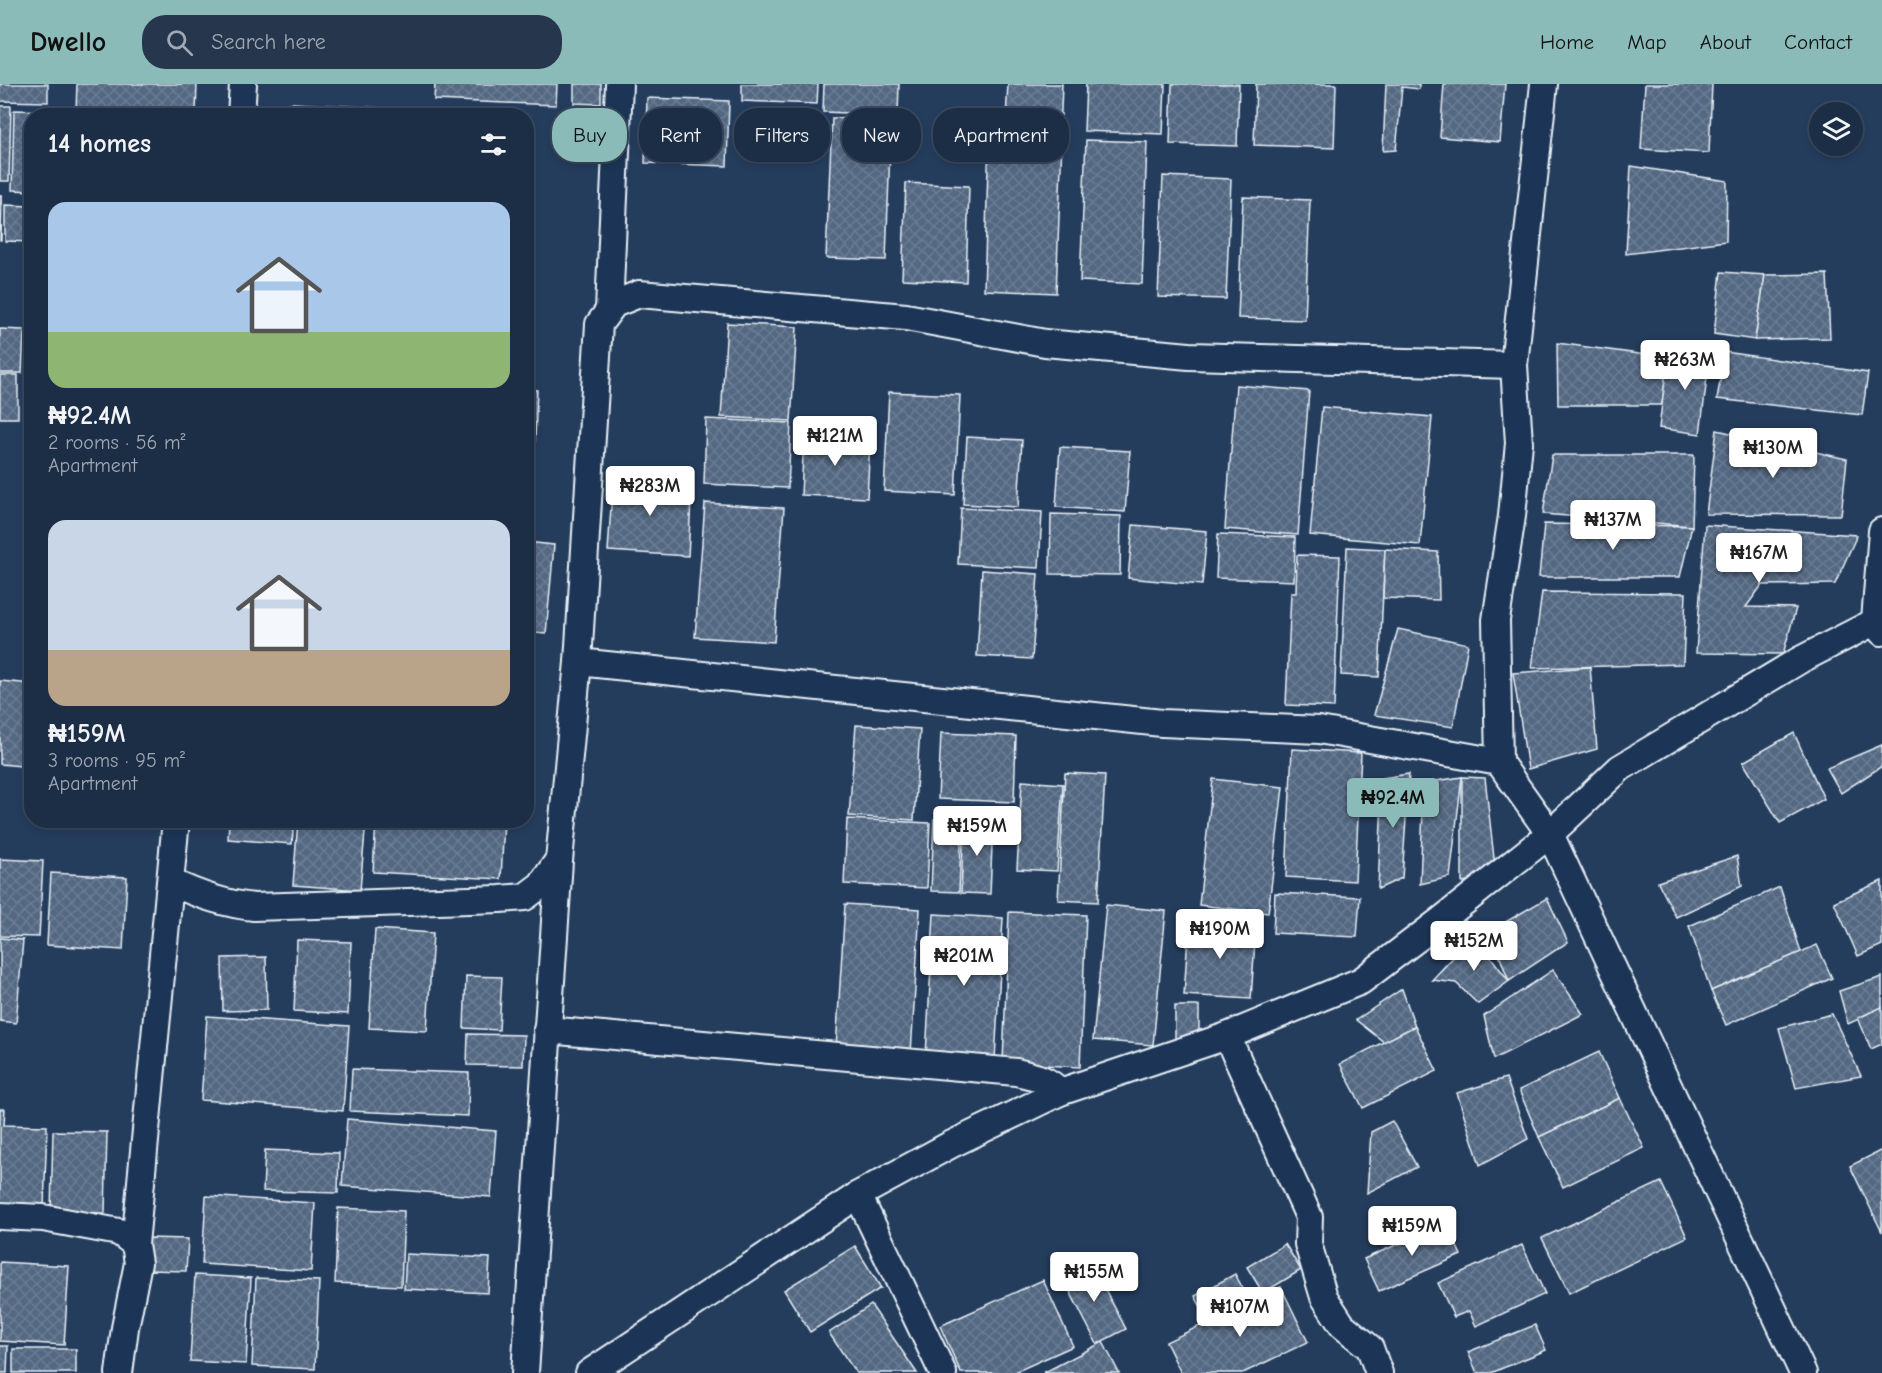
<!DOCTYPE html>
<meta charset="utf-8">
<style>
:root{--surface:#1c2e46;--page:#25364d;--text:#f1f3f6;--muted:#a0a8b3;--line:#3a4a5f;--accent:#8bbbb9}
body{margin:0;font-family:"Comic Neue",sans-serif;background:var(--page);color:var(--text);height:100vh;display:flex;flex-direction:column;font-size:22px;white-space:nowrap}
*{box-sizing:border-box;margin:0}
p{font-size:20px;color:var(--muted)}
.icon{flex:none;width:33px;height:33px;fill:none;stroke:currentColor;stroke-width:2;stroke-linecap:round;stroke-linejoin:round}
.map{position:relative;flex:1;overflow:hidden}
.panel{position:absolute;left:24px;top:24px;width:510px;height:720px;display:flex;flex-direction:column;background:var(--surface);border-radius:24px;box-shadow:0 3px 9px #0003,0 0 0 2px var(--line)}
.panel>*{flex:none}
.hud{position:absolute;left:552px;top:24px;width:570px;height:54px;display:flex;gap:12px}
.fabs{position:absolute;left:1809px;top:18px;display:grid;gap:12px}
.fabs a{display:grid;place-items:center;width:54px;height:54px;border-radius:50%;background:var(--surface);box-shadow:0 3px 9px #0003,0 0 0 2px var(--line);font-size:30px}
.price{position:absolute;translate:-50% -51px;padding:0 14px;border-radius:6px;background:#fff;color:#222;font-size:20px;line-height:39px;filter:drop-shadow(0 2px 3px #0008)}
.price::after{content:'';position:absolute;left:50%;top:36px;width:18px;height:14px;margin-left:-9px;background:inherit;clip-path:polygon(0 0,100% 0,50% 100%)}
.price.selected{background:var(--accent);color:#111}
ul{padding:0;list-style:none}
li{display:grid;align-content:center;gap:12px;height:318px;padding:0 24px}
li span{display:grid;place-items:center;height:186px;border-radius:18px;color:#555}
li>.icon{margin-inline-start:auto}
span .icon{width:108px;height:108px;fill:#fffc;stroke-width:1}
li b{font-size:26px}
h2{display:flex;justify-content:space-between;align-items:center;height:72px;padding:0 24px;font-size:26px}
.tag{padding:0 21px;border-radius:24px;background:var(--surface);box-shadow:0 3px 9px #0003,0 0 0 2px var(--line);font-size:21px;line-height:54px}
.tag.selected{background:var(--accent);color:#111}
header{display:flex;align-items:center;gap:36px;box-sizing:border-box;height:84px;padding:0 30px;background:var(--accent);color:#111}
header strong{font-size:28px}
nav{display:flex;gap:33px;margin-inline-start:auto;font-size:21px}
.search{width:420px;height:54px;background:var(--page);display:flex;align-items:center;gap:15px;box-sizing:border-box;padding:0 21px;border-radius:24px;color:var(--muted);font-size:22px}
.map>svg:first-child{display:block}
</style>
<header>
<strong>Dwello</strong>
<div class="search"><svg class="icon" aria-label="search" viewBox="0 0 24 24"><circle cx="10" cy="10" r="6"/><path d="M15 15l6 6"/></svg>Search here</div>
<nav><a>Home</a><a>Map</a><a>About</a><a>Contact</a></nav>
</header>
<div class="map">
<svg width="1882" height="1289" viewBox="0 0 1882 1289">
<defs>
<pattern id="building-cross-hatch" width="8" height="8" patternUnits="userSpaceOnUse" patternTransform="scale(1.5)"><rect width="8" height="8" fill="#536782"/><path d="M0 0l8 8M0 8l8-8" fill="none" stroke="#6c7d94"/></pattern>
</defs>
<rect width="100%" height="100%" fill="#253d5d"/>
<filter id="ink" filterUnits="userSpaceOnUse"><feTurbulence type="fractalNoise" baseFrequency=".0167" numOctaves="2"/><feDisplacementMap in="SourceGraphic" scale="12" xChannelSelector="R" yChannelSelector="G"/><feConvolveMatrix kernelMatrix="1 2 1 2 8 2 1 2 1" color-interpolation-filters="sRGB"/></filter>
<g filter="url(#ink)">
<g fill="url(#building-cross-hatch)" stroke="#e8f1f8" stroke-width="1.5">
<polygon points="0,0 48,0 48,18 0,17"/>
<polygon points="77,0 197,0 196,29 76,26"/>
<polygon points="435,0 557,0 556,21 434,16"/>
<polygon points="574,0 601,0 601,20 574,19"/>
<polygon points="742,0 818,0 817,20 742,17"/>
<polygon points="824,0 899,0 898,31 823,28"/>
<polygon points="1008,0 1062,0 1060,53 1005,50"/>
<polygon points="1086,0 1165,0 1163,50 1084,47"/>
<polygon points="1172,0 1239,0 1237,62 1170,60"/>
<polygon points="1256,0 1336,0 1334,64 1254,61"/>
<polygon points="1386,0 1419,0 1419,5 1402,3 1396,66 1383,67"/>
<polygon points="1444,0 1505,0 1500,58 1440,53"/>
<polygon points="1645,0 1712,0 1709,69 1641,65"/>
<polygon points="647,14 729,17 727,82 645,79"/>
<polygon points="290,19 419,26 419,32 289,32"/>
<polygon points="0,22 11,22 9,97 0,97"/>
<polygon points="14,26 45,27 45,32 32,32 32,107 12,106"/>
<polygon points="832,34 891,36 886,176 826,174"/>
<polygon points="989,54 1062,57 1056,209 984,206"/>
<polygon points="1086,56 1147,58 1142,200 1080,197"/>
<polygon points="1631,82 1727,97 1726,157 1626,170"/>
<polygon points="1163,92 1231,95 1226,215 1158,213"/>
<polygon points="906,99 969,102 966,198 902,195"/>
<polygon points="0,111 2,111 1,156 0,156"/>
<polygon points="1243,113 1310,116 1305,236 1238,234"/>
<polygon points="5,121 32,122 32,158 5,157"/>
<polygon points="1721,188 1765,191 1755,256 1714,250"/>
<polygon points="1827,190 1830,254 1755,256 1765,191"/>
<polygon points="727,239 797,243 791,337 721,333"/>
<polygon points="0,245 24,246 22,289 0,289"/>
<polygon points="29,249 32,249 32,335 25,335"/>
<polygon points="1557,259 1668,274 1662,321 1558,321"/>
<polygon points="1669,264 1710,269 1700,350 1659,344"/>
<polygon points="1725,268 1868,289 1862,331 1717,315"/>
<rect x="0" y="291" width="18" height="43"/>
<polygon points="1236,301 1309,307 1298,451 1225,445"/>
<polygon points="526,305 537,306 534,377 526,376"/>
<polygon points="889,308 960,311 955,411 884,407"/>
<polygon points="1322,323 1432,333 1420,461 1310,451"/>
<polygon points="706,335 791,339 788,404 704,400"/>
<polygon points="32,345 32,430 26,430"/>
<polygon points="1717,346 1847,375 1841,431 1706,430"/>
<polygon points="804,352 870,356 867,414 801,411"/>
<polygon points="967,353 1022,356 1018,423 963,420"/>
<polygon points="1060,363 1130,367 1125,428 1056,423"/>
<polygon points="1552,371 1694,371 1692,442 1543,430"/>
<polygon points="613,393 692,398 688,472 608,467"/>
<polygon points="705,419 784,424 774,558 695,553"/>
<polygon points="961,424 1042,428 1039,484 958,480"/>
<polygon points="1051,430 1121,432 1120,491 1050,490"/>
<polygon points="31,436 32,436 32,515 28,515"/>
<polygon points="1544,440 1692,442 1680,493 1539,493"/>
<polygon points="1133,441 1207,447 1202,501 1128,494"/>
<polygon points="1705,441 1857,451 1835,500 1762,501 1746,523 1796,524 1783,570 1696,569"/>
<polygon points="1218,450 1295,453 1294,497 1216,494"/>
<polygon points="526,458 554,461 546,550 526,548"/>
<polygon points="1347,463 1385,465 1379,593 1341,591"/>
<polygon points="1385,465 1438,468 1439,516 1383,514"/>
<polygon points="1297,471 1340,472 1334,623 1286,621 1291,509 1296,509"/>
<polygon points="982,486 1038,490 1032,575 977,572"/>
<polygon points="1542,508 1686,509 1683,580 1532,584"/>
<polygon points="32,543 32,596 27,595"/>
<polygon points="1398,545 1468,560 1453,643 1374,631"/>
<polygon points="1590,583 1597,665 1528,685 1513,589"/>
<polygon points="0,597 32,600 32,683 0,680"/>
<polygon points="856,641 920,645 914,736 849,732"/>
<polygon points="941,649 1016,652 1014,718 938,715"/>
<polygon points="1794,649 1824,715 1780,739 1743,678"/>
<polygon points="1882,661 1882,682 1841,709 1827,684"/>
<polygon points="1292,665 1361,669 1355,797 1286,793"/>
<polygon points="1065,689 1105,691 1098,818 1058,816"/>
<polygon points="1409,690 1402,794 1378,805 1383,694"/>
<polygon points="1462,693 1485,694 1496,792 1462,798"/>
<polygon points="1462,693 1450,793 1420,800 1424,699"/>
<polygon points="1213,695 1283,703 1268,829 1199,821"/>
<polygon points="1022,697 1063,700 1057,787 1017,785"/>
<polygon points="847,735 930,739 927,804 844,800"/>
<polygon points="934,735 962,736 959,808 931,807"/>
<polygon points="229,736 294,736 292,760 228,755"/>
<polygon points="298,736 366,736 360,806 293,801"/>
<polygon points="376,736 504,736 501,795 373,788"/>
<polygon points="964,736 993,737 990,810 961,809"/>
<polygon points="1737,772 1742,802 1676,833 1658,798"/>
<polygon points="0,775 43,777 39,853 0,852"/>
<polygon points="51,789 127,793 123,866 47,861"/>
<polygon points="1882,797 1882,861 1858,872 1834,818"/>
<polygon points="1780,803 1801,868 1711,907 1689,842"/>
<polygon points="1275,809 1360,813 1357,853 1273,849"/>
<polygon points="1547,814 1568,858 1509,897 1490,847"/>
<polygon points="845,820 920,825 911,969 836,964"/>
<polygon points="1106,821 1166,827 1153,961 1093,956"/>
<polygon points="1009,828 1086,831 1080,983 1003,979"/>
<polygon points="934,830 1003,834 995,975 926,971"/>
<polygon points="1189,837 1256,842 1251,915 1184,911"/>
<polygon points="375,845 433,849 427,947 369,944"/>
<polygon points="1474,851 1509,897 1478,920 1456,899 1432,896"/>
<polygon points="0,854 23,856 16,939 0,937"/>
<polygon points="297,856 351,858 348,930 294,927"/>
<polygon points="1817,861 1832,894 1726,941 1711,907"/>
<polygon points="266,873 267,926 223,927 222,874"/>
<polygon points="1553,886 1583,930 1494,975 1484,932"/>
<polygon points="466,892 502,893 499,946 464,944"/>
<polygon points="1882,893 1882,924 1848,940 1839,907"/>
<polygon points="1402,905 1415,942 1384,958 1356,936"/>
<polygon points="1175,922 1199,922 1199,961 1175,960"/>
<polygon points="1882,923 1882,960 1871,965 1858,934"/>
<polygon points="1832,930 1861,992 1796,1004 1779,944"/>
<polygon points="207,932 349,942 343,1027 201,1016"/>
<polygon points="1415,942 1437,987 1363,1024 1340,980"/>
<polygon points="468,950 524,951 523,982 467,981"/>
<polygon points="1599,968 1620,1014 1539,1053 1519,1006"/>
<polygon points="352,985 469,989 468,1032 350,1027"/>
<polygon points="1506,994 1528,1055 1480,1081 1457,1009"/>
<polygon points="1620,1014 1644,1064 1563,1103 1539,1053"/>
<polygon points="0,1025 5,1025 4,1041 47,1042 44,1123 0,1122"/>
<polygon points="347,1035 496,1047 491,1113 342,1102"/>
<polygon points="1392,1037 1417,1083 1367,1109 1371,1048"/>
<polygon points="53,1047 107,1048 105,1129 51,1128"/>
<polygon points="265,1066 339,1069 338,1109 263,1107"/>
<polygon points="1882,1066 1882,1148 1850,1082"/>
<polygon points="1661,1098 1687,1153 1569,1209 1542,1154"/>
<polygon points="206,1112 315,1119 311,1187 202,1180"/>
<polygon points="338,1124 404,1127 401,1202 335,1199"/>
<polygon points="1446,1139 1461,1171 1379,1207 1364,1175"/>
<polygon points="148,1154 188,1155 186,1187 147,1186"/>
<polygon points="1285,1160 1301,1186 1263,1209 1247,1183"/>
<polygon points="1522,1161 1545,1210 1476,1242 1469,1227 1454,1233 1438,1199"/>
<polygon points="855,1162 881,1204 810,1248 784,1206"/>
<polygon points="406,1170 490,1174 488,1209 404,1205"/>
<polygon points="1090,1177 1126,1245 1097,1260 1062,1192"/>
<polygon points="0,1178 69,1182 64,1261 0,1257"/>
<polygon points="1235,1190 1248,1214 1208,1236 1195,1212"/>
<polygon points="195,1191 251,1194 246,1280 190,1277"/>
<polygon points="256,1194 319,1197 315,1285 252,1282"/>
<polygon points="1043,1196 1073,1262 1013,1289 961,1289 940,1242"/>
<polygon points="1281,1203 1308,1258 1243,1289 1181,1289 1166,1258"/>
<polygon points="871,1221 917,1289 856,1289 829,1249"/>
<polygon points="1535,1241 1546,1266 1491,1289 1477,1289 1468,1268"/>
<polygon points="1103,1258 1119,1289 1043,1289"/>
<polygon points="0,1262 8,1262 7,1289 0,1289"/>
<rect x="13" y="1265" width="63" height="24"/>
</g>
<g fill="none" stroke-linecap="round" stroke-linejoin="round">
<g stroke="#e8f1f8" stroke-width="30">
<g id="minor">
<polyline points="1544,0 1514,281 1519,359 1512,432 1496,536 1499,678 1550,750 1803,1289"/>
<polyline points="241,32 243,0"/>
<polyline points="609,226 619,0"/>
<polyline points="1882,447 1875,537 1882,548"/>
<polyline points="578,578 1162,639 1319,646 1499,678"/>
<path d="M171,798C198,811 224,820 254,823L500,815L525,813L541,801L558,777"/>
<path d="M547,946L1016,988C1033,992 1047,994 1060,1008"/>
<polyline points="1227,952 1309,1133 1308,1160 1324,1213 1342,1241 1370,1264 1379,1289"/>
<polyline points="858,1111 943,1289"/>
<polyline points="0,1132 43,1134 119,1148 135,1160"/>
<polyline points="119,1289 125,1244 138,1179 135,1160 176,736"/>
<polyline points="525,1289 559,777 578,578 599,240 614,220 639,210 906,233 1045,259 1189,272 1514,281"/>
<polyline points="589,1289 858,1111 950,1061 1060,1008 1227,952 1361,897 1440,837 1550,750 1620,684 1800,576 1882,534"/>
</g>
</g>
<use href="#minor" stroke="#1d3557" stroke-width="26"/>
</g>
</g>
</svg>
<div class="fabs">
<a><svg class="icon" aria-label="layers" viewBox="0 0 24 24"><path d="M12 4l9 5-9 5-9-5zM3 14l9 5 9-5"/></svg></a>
</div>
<b class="price" style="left:1685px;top:307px">₦263M</b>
<b class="price" style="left:835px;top:383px">₦121M</b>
<b class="price" style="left:1773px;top:395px">₦130M</b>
<b class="price" style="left:650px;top:433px">₦283M</b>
<b class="price" style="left:1613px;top:467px">₦137M</b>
<b class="price" style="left:1759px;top:500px">₦167M</b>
<b class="price selected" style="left:1393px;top:745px">₦92.4M</b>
<b class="price" style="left:977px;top:773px">₦159M</b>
<b class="price" style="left:1220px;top:876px">₦190M</b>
<b class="price" style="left:1474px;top:888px">₦152M</b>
<b class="price" style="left:964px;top:903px">₦201M</b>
<b class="price" style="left:1412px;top:1173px">₦159M</b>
<b class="price" style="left:1094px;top:1219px">₦155M</b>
<b class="price" style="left:1240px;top:1254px">₦107M</b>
<div class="hud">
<a class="tag selected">Buy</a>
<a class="tag">Rent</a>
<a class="tag">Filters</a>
<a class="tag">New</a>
<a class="tag">Apartment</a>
</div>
<section class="panel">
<h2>14 homes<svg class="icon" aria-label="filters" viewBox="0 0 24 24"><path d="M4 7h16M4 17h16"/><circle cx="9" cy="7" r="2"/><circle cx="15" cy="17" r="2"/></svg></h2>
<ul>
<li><span style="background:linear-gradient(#a9c7e8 70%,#8fb573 0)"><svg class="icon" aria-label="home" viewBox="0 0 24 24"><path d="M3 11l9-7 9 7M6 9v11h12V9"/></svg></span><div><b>₦92.4M</b><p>2 rooms · 56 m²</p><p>Apartment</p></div></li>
<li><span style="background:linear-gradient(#c9d6e8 70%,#b9a48a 0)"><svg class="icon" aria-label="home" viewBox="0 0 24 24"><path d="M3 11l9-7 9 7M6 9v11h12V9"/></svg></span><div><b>₦159M</b><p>3 rooms · 95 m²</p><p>Apartment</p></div></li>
</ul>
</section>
</div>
